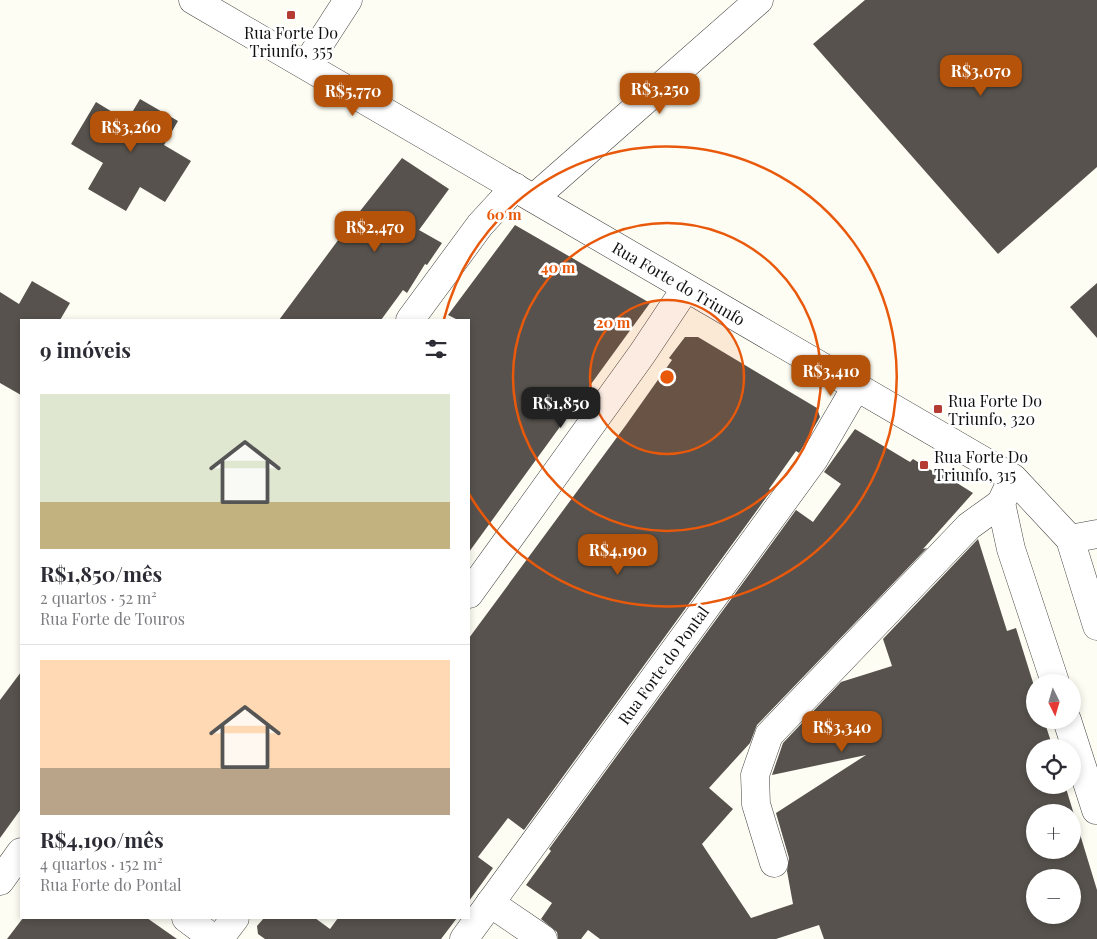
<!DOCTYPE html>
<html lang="pt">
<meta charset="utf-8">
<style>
:root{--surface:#fff;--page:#f2f2f3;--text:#2b2b33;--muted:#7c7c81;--line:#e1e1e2;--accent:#b45309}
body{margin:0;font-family:"Playfair Display",serif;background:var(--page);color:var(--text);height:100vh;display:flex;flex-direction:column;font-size:19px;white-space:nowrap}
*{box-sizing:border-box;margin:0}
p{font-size:16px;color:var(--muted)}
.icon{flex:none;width:28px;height:28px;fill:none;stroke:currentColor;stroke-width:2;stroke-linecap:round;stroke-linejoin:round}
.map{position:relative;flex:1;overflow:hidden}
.details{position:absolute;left:20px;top:319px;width:450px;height:600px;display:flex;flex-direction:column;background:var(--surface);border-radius:0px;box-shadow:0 2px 8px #0003}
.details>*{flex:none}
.needle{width:32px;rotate:175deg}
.tools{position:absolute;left:1026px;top:674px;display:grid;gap:10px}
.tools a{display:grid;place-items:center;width:55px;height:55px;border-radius:50%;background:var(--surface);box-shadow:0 2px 8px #0003;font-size:25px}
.price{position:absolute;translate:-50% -42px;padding:0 11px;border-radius:10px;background:var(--accent);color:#fff;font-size:16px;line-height:32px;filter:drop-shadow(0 1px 2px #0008)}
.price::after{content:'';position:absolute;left:50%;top:30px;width:15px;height:11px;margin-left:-8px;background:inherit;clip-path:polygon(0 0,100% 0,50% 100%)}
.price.active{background:#222;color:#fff}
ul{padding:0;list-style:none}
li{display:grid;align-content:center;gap:10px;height:265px;padding:0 20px}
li+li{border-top:1px solid var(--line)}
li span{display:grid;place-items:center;height:155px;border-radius:0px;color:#555}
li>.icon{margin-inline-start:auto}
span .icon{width:90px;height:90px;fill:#fffc;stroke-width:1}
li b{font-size:21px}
h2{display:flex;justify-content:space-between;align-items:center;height:60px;padding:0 20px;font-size:21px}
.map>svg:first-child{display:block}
</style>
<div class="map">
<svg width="1097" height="939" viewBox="0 0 1097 939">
<rect width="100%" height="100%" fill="#fefdf3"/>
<g fill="#57524d" fill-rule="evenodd">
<polygon points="865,0 1097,0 1097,167 998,254 813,44"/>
<polygon points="140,99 178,121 164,145 191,161 165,202 140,187 126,211 88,189 103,163 71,144 96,102 127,121"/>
<polygon points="402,158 449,189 419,230 442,243 427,265 425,264 407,293 403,290 381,320 279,320 353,220"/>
<polygon points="515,225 650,303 469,552 469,320 458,320 448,315"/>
<polygon points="32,281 70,303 60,320 21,320 21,395 0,383 0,292 19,304"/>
<polygon points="1097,283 1097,338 1070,307"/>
<polygon points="685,337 698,337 817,408 820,417 801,450 799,453 796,451 769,489 771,491 524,830 508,818 478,857 493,868 469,901 469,638 626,425 672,360 669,358"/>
<path d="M855,429L910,462L913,459L939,475L941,473L973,493L923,549L927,548L757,725L750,743L709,788L733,809L702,844L751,918L793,904L787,871L789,858L776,813L866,755L772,775L783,743L841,682L892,666L883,639L978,539L1007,631L1016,628L1035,689V720H1044L1053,748H1035V785H1065L1097,890V939H824L819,925L776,939H600L588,930L581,939H558L557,932L541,919L552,903L526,885L551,851L549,849L796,510L813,522L841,484L824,472ZM1035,812H1072V850H1035ZM1035,878H1072V915H1035Z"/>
<polygon points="21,672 21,809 0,838 0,700"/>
<polygon points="23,918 147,918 177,939 7,939"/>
<polygon points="264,918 315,918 330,929 338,918 457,918 441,939 265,939 258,934 257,926"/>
</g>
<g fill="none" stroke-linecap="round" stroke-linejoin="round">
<g stroke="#434343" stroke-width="29">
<g id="minor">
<polyline points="193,0 1013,478 1070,539 1097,626"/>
<polyline points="306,65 348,0"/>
<polyline points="534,198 759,0"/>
<polyline points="410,320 480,225 515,187"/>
<polyline points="1008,488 1001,503 1011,549 1055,682"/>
<polyline points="1070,539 1097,534"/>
<polyline points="469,594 642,354 686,288"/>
<polyline points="1067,720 1096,810"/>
<polyline points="774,863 756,804 755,775 769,735 969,526 1001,503"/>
<polyline points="0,881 21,852"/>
<polyline points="490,903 543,939"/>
<polyline points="186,918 214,939"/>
<polyline points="219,939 235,918"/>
<polyline points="464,939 814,459 856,387"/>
</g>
</g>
<use href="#minor" stroke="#fff" stroke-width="28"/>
</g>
<circle cx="667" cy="377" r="77" fill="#e8590c" fill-opacity=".12"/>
<g fill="none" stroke="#e8590c" stroke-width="2.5">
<circle cx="667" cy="377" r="77"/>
<circle cx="667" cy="377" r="154"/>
<path d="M444 319A230 230 0 1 1 469 494"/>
</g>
<g fill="#b53c32" stroke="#fff" stroke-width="2">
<rect x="286" y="10" width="10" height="10" rx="2.5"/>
<rect x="933" y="404" width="10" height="10" rx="2.5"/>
<rect x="919" y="460" width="10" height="10" rx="2.5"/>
</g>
<g text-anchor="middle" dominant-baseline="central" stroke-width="5" stroke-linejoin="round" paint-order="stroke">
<g font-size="16" fill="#101010" stroke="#fff" text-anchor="start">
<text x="291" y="32" text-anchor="middle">Rua Forte Do<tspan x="291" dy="18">Triunfo, 355</tspan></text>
<text x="948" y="400">Rua Forte Do<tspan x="948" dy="18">Triunfo, 320</tspan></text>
<text x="934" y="456">Rua Forte Do<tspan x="934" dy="18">Triunfo, 315</tspan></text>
</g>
<g font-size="16" fill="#101010" stroke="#fff">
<text transform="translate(679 283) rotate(30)">Rua Forte do Triunfo</text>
<text transform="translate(663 665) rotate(-54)">Rua Forte do Pontal</text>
</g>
</g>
<circle cx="667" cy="377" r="8" fill="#e8590c" stroke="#fff" stroke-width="2.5"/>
<g font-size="15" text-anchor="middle" font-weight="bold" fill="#e8590c" stroke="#fff" stroke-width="5" stroke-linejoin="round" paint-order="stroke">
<text x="504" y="220">60 m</text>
<text x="558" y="273">40 m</text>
<text x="613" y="328">20 m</text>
</g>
</svg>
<div class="tools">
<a><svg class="needle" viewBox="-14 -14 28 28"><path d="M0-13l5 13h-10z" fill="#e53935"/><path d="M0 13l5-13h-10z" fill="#7c7c81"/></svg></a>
<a><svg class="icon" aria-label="locate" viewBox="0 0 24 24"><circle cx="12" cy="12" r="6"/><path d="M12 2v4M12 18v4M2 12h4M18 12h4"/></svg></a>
<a>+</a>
<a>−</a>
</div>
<b class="price" style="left:981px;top:97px">R$3,070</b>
<b class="price" style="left:660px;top:115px">R$3,250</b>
<b class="price" style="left:353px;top:117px">R$5,770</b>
<b class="price" style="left:131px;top:153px">R$3,260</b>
<b class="price" style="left:375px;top:253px">R$2,470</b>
<b class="price" style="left:831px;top:397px">R$3,410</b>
<b class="price active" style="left:561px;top:429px">R$1,850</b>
<b class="price" style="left:618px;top:576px">R$4,190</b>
<b class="price" style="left:842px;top:753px">R$3,340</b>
<section class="details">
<h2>9 imóveis<svg class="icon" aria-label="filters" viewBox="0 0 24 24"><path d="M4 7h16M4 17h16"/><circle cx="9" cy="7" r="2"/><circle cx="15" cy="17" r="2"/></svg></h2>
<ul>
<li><span style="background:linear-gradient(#dfe7d0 70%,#c2b280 0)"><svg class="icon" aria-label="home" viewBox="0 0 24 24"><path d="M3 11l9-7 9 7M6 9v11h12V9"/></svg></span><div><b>R$1,850/mês</b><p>2 quartos · 52 m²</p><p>Rua Forte de Touros</p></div></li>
<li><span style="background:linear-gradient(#ffd9b3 70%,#b9a48a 0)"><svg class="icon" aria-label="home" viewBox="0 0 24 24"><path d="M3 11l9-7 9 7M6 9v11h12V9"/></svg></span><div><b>R$4,190/mês</b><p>4 quartos · 152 m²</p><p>Rua Forte do Pontal</p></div></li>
</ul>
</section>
</div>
